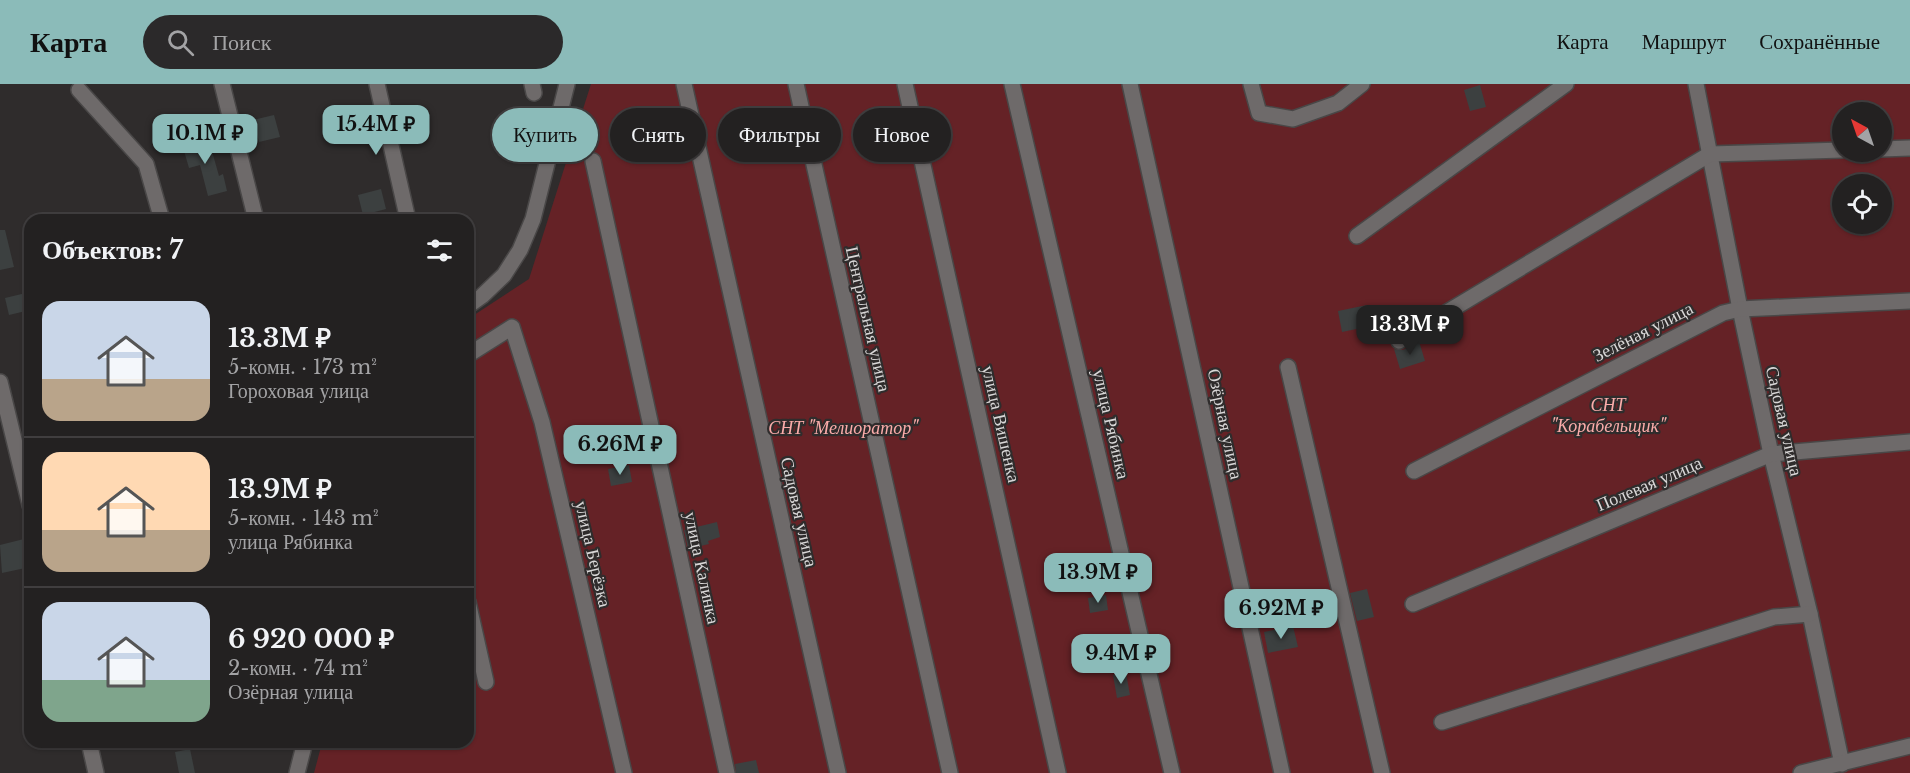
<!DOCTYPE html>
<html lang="ru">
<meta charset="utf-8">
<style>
:root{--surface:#232121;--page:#2b292a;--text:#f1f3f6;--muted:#a3a3a5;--line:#403e3f;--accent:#8bbbb9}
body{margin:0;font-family:"Libre Baskerville",serif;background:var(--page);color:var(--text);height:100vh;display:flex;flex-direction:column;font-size:22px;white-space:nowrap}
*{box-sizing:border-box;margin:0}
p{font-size:20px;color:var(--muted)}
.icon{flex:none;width:33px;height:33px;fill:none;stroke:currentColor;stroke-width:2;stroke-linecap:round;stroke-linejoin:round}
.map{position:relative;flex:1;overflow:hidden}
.panel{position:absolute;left:24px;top:130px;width:450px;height:534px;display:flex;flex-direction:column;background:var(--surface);border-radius:18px;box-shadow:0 2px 4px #0004,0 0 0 2px var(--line)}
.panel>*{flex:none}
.top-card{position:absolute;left:492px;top:24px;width:570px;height:54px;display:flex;gap:12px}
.needle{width:39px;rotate:320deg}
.buttons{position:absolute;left:1832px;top:18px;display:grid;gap:12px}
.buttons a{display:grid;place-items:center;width:60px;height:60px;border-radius:50%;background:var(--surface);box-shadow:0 2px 4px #0004,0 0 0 2px var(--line);font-size:30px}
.price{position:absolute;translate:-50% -51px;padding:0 14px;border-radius:12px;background:var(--accent);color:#111;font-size:20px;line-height:39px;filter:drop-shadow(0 2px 3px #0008)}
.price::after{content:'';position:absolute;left:50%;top:36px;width:18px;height:14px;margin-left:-9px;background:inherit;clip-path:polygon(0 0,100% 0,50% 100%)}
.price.selected{background:#222;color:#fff}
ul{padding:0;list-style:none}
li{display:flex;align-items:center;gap:18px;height:150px;padding:0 18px}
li+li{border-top:2px solid var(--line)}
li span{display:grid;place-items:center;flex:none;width:168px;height:120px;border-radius:18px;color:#555}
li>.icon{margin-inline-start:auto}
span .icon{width:72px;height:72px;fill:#fffc;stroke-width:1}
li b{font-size:26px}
h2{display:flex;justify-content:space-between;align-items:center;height:72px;padding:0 18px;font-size:26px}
.chip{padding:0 21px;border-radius:27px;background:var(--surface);box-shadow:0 2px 4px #0004,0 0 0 2px var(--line);font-size:21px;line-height:54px}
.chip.selected{background:var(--accent);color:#111}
header{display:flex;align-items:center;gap:36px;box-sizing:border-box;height:84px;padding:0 30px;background:var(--accent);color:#111}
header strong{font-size:28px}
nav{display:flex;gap:33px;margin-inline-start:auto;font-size:21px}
.search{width:420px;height:54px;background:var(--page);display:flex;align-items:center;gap:15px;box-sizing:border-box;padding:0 21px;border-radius:33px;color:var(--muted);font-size:22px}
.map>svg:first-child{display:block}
</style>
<header>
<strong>Карта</strong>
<div class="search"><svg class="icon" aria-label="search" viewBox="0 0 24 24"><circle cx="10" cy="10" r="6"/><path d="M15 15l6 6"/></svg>Поиск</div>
<nav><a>Карта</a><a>Маршрут</a><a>Сохранённые</a></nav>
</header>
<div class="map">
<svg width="1910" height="689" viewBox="0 0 1910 689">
<rect width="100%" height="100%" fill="#2f2c2c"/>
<path fill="#652226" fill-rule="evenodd" d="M591,0H1910V689H314L322,659L468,658V235L529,195ZM1842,28H1881V68H1842ZM1842,100H1881V140H1842Z"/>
<g fill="#3c4040">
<polygon points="1480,1 1486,23 1470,27 1464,6"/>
<polygon points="360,22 364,41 336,47 332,28"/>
<polygon points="274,31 280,53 259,58 253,36"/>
<polygon points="208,53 219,92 223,90 227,107 208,112 200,81 189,84 182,60"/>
<polygon points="381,105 386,125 363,131 358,111"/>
<polygon points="0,146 5,146 14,183 0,186"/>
<polygon points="30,208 30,226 9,231 5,214"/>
<polygon points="1367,221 1371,242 1342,248 1338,227"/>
<polygon points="1419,257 1425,277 1400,285 1394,265 1403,266"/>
<polygon points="629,381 632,398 611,402 608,385"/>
<polygon points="717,438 720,453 708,457 709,460 688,465 684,446"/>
<polygon points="24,455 30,483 2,489 0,461"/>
<polygon points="1367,505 1374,533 1357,537 1350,509"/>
<polygon points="1106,511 1108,526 1090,529 1088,514"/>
<polygon points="1293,542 1298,563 1268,569 1264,548"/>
<polygon points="1126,589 1130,611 1117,614 1113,591"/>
<polygon points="190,665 195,689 179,689 175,668"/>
<polygon points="756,676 759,689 736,689 735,680"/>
</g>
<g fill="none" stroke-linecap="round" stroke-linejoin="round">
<g stroke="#494747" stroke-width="18">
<g id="minor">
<polyline points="222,0 256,136"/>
<polyline points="377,0 408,136"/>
<polyline points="532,0 534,9"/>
<polyline points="684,0 838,689"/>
<polyline points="796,0 950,689"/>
<polyline points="905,0 1058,689"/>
<polyline points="1012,0 1172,689"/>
<polyline points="1130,0 1282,689"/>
<polyline points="1251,0 1259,29 1293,35 1338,19 1362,0"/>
<polyline points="1696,0 1740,225 1771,370 1810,530 1842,680"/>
<polyline points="79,6 146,80 162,136"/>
<polyline points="1881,65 1910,64"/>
<polyline points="593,77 727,689"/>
<polyline points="1357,152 1566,0"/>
<polyline points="468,222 482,212 504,191 520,166 533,135 567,0"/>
<polyline points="1399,257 1710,70 1842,66"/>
<polyline points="468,271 512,243 542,338 624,689"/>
<polyline points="1288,283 1382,689"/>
<polyline points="0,298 30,421"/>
<polyline points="1414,387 1723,229 1740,225 1910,217"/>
<polyline points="468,518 486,598"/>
<polyline points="1413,520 1771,370 1910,358"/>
<polyline points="1442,638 1774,533 1810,530"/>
<polyline points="89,658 96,689"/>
<polyline points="297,689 305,658"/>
<polyline points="1801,689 1910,662"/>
</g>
</g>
<use href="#minor" stroke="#6e6a6a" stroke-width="15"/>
</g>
<g text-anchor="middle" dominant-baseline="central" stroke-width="4.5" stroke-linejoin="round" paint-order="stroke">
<g font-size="18" fill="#d9d7d7" stroke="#2f2c2c">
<text transform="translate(868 235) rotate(77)">Центральная улица</text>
<text transform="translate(1643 248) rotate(-27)">Зелёная улица</text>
<text transform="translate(1784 337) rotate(77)">Садовая улица</text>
<text transform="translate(1001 340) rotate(77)">улица Вишенка</text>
<text transform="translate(1111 340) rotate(77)">улица Рябинка</text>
<text transform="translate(1225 340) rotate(78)">Озёрная улица</text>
<text transform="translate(1649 400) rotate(-23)">Полевая улица</text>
<text transform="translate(799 428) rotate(77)">Садовая улица</text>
<text transform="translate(593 470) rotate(77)">улица Берёзка</text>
<text transform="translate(702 484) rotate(78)">улица Калинка</text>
</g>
<g font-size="18" font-style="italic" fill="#fbacaa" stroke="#2f2c2c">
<text x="1608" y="321">СНТ<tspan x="1608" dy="21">"Корабельщик"</tspan></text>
<text x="843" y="344">СНТ "Мелиоратор"</text>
</g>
</g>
</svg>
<div class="buttons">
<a><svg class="needle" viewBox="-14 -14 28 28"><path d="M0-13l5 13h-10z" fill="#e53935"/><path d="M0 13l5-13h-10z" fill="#a3a3a5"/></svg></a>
<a><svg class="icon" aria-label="locate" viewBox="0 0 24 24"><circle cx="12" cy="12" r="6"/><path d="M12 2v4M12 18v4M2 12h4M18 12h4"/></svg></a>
</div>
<b class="price" style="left:376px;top:72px">15.4M ₽</b>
<b class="price" style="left:205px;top:81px">10.1M ₽</b>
<b class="price selected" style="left:1410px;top:272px">13.3M ₽</b>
<b class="price" style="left:620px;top:392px">6.26M ₽</b>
<b class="price" style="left:1098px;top:520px">13.9M ₽</b>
<b class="price" style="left:1281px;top:556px">6.92M ₽</b>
<b class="price" style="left:1121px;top:601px">9.4M ₽</b>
<div class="top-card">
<a class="chip selected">Купить</a>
<a class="chip">Снять</a>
<a class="chip">Фильтры</a>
<a class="chip">Новое</a>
</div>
<section class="panel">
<h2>Объектов: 7<svg class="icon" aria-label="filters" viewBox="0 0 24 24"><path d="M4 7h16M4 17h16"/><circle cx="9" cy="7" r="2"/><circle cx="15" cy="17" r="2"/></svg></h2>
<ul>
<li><span style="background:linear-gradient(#c9d6e8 65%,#b9a48a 0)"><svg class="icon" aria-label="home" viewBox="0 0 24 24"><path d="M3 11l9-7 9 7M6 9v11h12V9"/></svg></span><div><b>13.3M ₽</b><p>5-комн. · 173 m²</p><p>Гороховая улица</p></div></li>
<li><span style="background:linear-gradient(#ffd9b3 65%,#b9a48a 0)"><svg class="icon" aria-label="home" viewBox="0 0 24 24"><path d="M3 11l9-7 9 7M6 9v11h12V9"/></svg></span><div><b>13.9M ₽</b><p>5-комн. · 143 m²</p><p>улица Рябинка</p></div></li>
<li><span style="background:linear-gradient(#c9d6e8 65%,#7fa58c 0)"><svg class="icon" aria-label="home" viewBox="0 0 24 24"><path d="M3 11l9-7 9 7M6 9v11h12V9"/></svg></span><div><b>6 920 000 ₽</b><p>2-комн. · 74 m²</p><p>Озёрная улица</p></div></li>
</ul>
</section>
</div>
